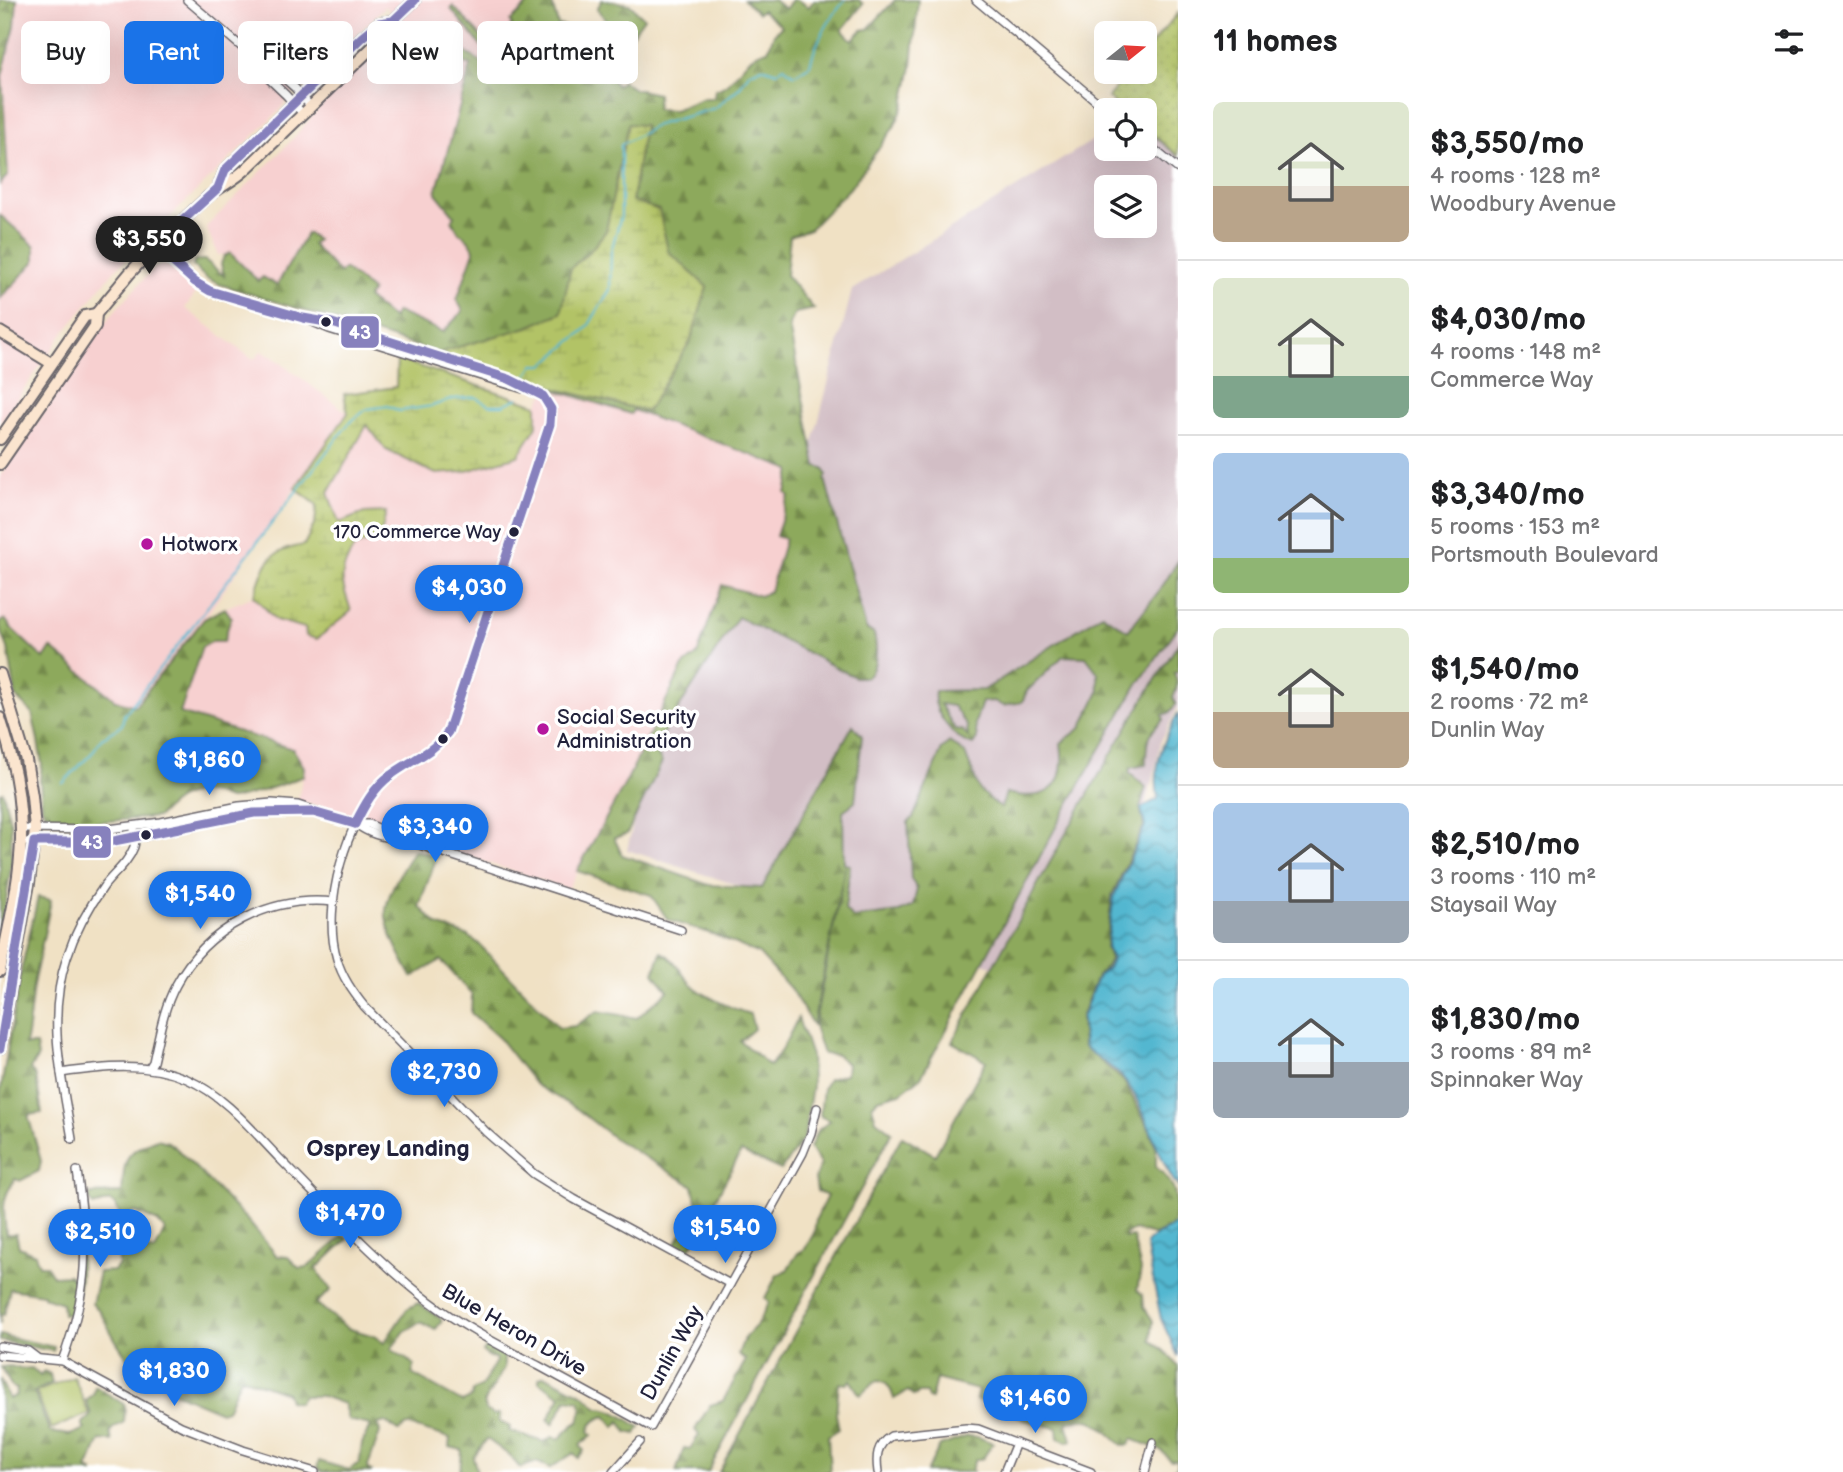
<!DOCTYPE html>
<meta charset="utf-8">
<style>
:root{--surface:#fff;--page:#f6f6f6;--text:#202124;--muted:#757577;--line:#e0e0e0;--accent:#1a73e8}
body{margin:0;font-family:"Balsamiq Sans",sans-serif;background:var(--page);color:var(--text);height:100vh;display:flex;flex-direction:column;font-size:26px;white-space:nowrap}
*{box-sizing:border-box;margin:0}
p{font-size:23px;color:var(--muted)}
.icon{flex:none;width:38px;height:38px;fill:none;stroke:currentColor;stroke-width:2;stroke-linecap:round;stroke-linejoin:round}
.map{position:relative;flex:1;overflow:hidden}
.sheet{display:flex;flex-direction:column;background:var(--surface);width:665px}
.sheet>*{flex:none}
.top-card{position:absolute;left:21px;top:21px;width:665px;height:63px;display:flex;gap:14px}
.needle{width:46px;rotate:72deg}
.fabs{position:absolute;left:1094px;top:21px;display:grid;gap:14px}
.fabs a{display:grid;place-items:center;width:63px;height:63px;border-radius:10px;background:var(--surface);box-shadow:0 7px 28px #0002;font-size:35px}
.price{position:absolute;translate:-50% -60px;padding:0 16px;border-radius:24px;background:var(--accent);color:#fff;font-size:23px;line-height:46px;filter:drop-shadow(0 2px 4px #0008)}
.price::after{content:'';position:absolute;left:50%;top:42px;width:21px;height:16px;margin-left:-10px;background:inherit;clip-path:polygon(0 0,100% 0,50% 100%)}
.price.on{background:#222;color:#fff}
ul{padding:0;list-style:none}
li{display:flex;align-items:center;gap:21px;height:175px;padding:0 35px}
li+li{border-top:2px solid var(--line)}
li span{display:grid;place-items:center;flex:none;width:196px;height:140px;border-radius:10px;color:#555}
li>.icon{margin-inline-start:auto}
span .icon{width:84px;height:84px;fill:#fffc;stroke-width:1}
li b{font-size:30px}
h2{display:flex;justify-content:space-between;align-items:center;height:84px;padding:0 35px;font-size:30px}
.tag{padding:0 24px;border-radius:10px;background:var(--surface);box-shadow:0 7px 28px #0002;font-size:24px;line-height:63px}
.tag.on{background:var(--accent);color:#fff}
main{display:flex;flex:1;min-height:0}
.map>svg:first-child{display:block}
</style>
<main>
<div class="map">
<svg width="1178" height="1472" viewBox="0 0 1178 1472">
<defs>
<pattern id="grass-dots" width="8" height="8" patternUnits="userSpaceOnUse" patternTransform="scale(1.75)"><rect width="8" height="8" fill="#b2c366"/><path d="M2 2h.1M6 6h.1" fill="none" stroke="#99a759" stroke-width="1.8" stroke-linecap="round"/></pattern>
<pattern id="forest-firs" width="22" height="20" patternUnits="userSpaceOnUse" patternTransform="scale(1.75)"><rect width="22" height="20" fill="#8da95b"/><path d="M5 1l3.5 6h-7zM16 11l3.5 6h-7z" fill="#73894c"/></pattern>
<pattern id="wetland-marsh" width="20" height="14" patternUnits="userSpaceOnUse" patternTransform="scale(1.75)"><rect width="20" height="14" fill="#b2c366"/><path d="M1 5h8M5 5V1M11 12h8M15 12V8" fill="none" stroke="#99a759"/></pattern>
<pattern id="water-waves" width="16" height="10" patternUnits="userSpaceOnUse" patternTransform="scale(1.75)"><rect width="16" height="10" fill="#52b7d0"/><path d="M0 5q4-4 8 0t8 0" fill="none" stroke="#4494aa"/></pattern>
</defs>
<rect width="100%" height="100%" fill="#fff"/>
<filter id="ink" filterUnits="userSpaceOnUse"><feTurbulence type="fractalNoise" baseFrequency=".0143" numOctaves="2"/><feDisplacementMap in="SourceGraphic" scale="14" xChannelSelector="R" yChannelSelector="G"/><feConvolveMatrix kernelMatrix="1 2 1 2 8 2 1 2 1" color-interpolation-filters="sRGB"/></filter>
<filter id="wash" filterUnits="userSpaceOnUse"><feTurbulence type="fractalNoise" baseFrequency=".00686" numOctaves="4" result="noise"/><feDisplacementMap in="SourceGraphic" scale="28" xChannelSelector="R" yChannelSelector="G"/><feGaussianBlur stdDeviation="1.57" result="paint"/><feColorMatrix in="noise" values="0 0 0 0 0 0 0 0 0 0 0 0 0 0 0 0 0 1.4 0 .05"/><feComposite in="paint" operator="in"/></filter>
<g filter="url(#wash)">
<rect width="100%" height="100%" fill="#f0e1c4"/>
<g fill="#f7d0d0">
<polygon points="0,0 532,0 510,22 513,25 490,46 454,6 453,12 488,55 486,62 483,63 463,51 408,38 386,6 354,37 328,55 303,79 278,112 114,271 63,334 0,423"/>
<polygon points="388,41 393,48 399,45 471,64 436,193 455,215 463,234 472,245 474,251 463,311 443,332 398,313 392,319 366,297 371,291 345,269 340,274 305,234 277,285 259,281 230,254 218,255 206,227 289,143 341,83"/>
<polygon points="161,265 169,266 196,293 185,308 251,358 256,358 261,351 273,357 348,413 204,619 135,706 115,700 51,648 44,659 12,629 5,620 0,622 0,476 111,315 153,269"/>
<polygon points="548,388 630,413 633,410 792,470 786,493 789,496 776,535 785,539 770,591 760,596 722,585 697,656 683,667 626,782 568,889 451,851 373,820 298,801 304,767 180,713 202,647 213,641 231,617 225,608 254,596 276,620 305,628 343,587 342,568 355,546 364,513 338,523 328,493 367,424 537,426 537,405"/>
</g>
<path fill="#d2bec5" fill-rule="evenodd" d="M1145,128L1178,156V707L1161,741L1154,774L1087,996L627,850L652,746L735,607L769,614L852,290L1106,132V149H1144ZM1106,187H1144V226H1106Z"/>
<polygon fill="url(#grass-dots)" stroke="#6a7250" stroke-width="2" points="1178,13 1178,156 1145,128 1144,110 1123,110 1108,98 1127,72 1144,72 1145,52"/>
<g fill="url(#forest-firs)" stroke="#58664b" stroke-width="2" fill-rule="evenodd">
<polygon points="0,0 17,0 15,26 2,76 8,175 0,184"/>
<path d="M532,0H551L558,25L564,26L573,55L594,61L600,74L606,73L617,86L622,81L634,89L658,94L656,109L674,110L704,98H714L715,90C737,85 741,55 768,50L774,34L782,26L762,10L758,13L744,0H774L785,9L792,0H797L809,7L814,0H859L863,4L842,30L852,40L862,30L868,29L895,0H918L912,67L903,108L894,127L850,188L810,229L790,236L786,275L814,309L795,313L789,326L816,466L824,468L827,475L825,479L866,629L874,634C877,647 878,667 867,677H855L738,617L653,748L662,762L627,834L614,838L622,855L709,885L762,888L853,725L862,736L855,802L843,811L844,864L850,865L845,910L853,918L899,912L913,906L917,889L911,879L908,822L913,818L942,749L949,742L965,753L980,791L1001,808L1006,793C1049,803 1067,787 1061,743L1081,728L1099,692L1098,673L1086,657L1063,656L1027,691L1022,702L1003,706L994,701L982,702L975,723L977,739L973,745C955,741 931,711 935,691L984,690L1102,614L1128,631L1162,587L1178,561V627L1136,687L1064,812L921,1077L900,1093L878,1099L872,1106L876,1120L892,1132L708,1472H676L684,1448L690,1449L699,1435L695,1430L710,1405L723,1401L746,1360L738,1354L745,1337L757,1325L769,1302L765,1298L777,1275L787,1270L798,1253L805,1249L814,1233L816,1219L827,1196L817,1191L815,1178L820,1164L810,1148L817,1131L830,1121L820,1116L823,1088L828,1079L846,1074L847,1064L837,1055L823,1054L814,1027L845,867L813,1025L790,988L759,954L715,935L668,920L651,895L577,871L626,782L683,666L697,655L722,585L760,596L770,591L785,539L776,536L789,496L786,493L791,470L633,410L631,414L536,384L647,411L707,287L668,251L659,210L632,202L644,125H628L606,231L590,251L571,268L561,313L528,327L438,353L219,284L206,278L193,266L195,260H205L224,276L221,264L224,256L230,253L258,281L263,277L277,285L307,233L317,240L312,244L339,273L345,269L372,291L367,298L392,318L397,312L443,332L463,311L457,300L474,251C473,244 465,235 459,233L452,221L454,215L436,193L471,65L399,45L393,48L388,41L394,37L408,38L463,51L483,63L486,62L488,54L451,9L453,6L490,46L512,25L510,22ZM940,704L953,706L967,726L968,737L962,730L955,729Z"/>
<path d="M602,0L629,4L644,18L631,36C618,33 605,20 597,9Z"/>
<polygon points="0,215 35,246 35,261 0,299"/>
<path d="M225,608L231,617L224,641H213L202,647L180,713L293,749L304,767L303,776C285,784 250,796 231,799C225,799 221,795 215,794C189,789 175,799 158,817L72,824L47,818L42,807L40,780L42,764L37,736L32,713L16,697L8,648L0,628V622L5,619L12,629L44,659L51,648L115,700L135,706L204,619Z"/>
<path d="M1178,644V671L1174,673C1178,683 1178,687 1173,697L1176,704L1169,713L1162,715L1164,719C1146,735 1146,743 1146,765L1130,768L1129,773L1146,787L1140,807L1144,826L1112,895L1106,947L1110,959L1106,967L1097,976L1081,1017L1083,1046L1124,1081L1150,1131L1156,1148V1167C1178,1186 1178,1197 1173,1226L1154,1235L1135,1230L1126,1234L1125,1238L1133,1237L1141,1270L1137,1290L1143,1295L1144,1307L1153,1321L1151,1340L1170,1356L1178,1367V1472H1174V1469L1177,1467L1178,1460L1171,1461L1161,1450L1132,1439L1129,1445H1122C1104,1430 1092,1411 1067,1423L1072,1440L1069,1442L1058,1438L1057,1428L1025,1420L1001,1407L976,1400L978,1390L936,1379L931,1399L928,1398L926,1393H919L914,1396L908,1391L894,1399C891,1389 888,1381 876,1381L860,1395L850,1380L847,1384L839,1383L836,1414L839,1429L828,1436L830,1472H719L902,1136L935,1155L986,1061L952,1042C1025,908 1096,773 1178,644Z"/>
<polygon points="3,792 11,825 12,860 0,942 0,793"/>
<path d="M414,850L437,856L419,906L437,925L468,936L478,943L559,1028L575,1026L598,1011L637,1018L668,991L654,973L661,952C676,959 680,972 691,984C703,996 733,1009 750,1014L754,1029L740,1041L770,1066L782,1049L798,1018L811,1056L812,1086L804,1138L781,1170L741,1152L715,1200V1212L687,1252L676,1243L697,1206L693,1186L615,1139L577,1109L536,1085L499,1038L471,1013L472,995L441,960L412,977C402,958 389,937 386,916C384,896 404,867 414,850Z"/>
<path d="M38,897L51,900C46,927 40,953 34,980C30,1002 30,1023 25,1045H36L38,1057L30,1069L36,1077L42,1113L28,1115L41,1161L39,1171L20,1181L15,1179C0,1202 4,1208 6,1234H16L19,1247L35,1254L39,1265H46L53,1276L69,1275L74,1281L77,1241H81L80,1280L74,1315L63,1314L62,1303L43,1297V1294L10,1289L4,1315L1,1314L0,1324V1095L19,980Z"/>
<path d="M157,1139L168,1142L177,1149L249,1222L277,1256L288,1257L299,1268L308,1267L343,1236L348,1239L316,1269L331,1290L316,1303L347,1328L374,1336L384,1343L407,1309L418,1303L439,1317L442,1321L435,1330L421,1322L405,1331L391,1349L415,1365L412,1374L462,1402L471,1398L473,1391L482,1386L496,1361L495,1358L489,1357L483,1352L487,1346L504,1353V1368L484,1403L486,1410L494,1415L500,1414L499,1421L510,1427L509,1431L544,1442L552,1437L559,1439L573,1425L579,1422L582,1409L579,1401L567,1399L553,1424L548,1419L561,1396L539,1382V1378L544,1375L584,1395L598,1408C613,1407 627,1420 640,1427L636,1434L627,1432L620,1421L615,1427L606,1416C598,1418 591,1422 589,1431L592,1435L580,1445L584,1451L578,1458L574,1453L550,1468L537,1462L520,1468L510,1456L487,1439L473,1457L477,1472H460L462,1450L449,1447L450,1438L407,1425L399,1431L385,1422L378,1424L380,1432L367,1469L373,1472H322L317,1468L319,1461L349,1470L359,1463L362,1444L370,1425L348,1420L344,1404L322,1396H303L298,1403L289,1401L287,1393L241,1377L227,1410L221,1412L174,1392L173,1386C128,1371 120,1348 99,1310L92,1304L99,1272L114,1271L119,1265L118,1240L135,1235L140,1237L138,1247L155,1251L165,1230L158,1222L136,1212L120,1216L116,1205L110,1201L93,1206L89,1198L90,1194L122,1193C125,1160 122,1152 157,1139Z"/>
<polygon points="0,1335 54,1347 53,1351 0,1341"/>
<polygon points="10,1366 21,1369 32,1368 40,1376 44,1371 50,1374 52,1383 34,1392 50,1432 70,1435 85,1429 82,1424 91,1415 86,1400 93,1395 95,1386 125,1405 124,1422 112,1429 110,1433 112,1441 100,1440 87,1469 94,1472 2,1472 0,1379 9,1399 16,1395 17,1389 12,1387 1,1367"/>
<polygon points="968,1436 978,1437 993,1443 983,1458 975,1460 971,1470 973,1472 926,1472 940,1446"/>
</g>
<g fill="url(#wetland-marsh)" stroke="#6a7250" stroke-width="2">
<polygon points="628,124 644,125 632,201 659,210 668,251 707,287 691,340 647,411 536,384 438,353 528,327 561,313 571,268 590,251 606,231"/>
<path d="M397,359L537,405V426L518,456L463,472L436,474L386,450L367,425L328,493L339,523L364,513L386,512L380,539L355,546C337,575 341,579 351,611L317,639L306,636L305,628L276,620L254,596C267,562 265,552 304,545L315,523L317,505L295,488L348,413L344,394L396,387Z"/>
</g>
<polygon fill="#b2c366" stroke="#6a7250" stroke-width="2" points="74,1377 89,1414 51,1429 36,1392"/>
<g fill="url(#water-waves)" stroke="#3a6c86" stroke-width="2">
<path d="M1178,713V1187C1156,1156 1148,1111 1125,1080C1114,1066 1096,1058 1084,1046L1082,1018L1098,976L1108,968L1112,959L1107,947L1114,896L1145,826L1141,808L1158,799C1153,764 1162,744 1178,713Z"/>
<path d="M1178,1222V1356L1161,1319L1146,1244C1155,1232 1169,1232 1178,1222Z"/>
</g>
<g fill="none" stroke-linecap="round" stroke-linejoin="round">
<g stroke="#52b7d0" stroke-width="2">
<path d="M526,377L534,365H543L587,328L610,290L611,251L621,216V145L657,125L715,108L740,87L749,73L762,67L777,72L784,67L794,75L810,65C816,40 829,20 845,0"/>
<polyline points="63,783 92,753 102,738 122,725 124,715 349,423 367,409 388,406 399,411 432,406 453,399 475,397 489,405 503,405 518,398"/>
</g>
</g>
</g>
<g filter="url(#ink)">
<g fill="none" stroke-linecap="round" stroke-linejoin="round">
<g stroke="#6a656b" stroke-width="10">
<g id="street">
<polyline points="187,0 244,49 246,57 286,95 303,114"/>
<polyline points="976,0 1107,110"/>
<polyline points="244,49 251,49 295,88 311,107"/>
<polyline points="1144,141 1178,169"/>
<path d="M155,246L195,282L210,291L303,318L332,323L509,379L543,396L551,409L550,424L450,726C435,758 407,758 385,780C346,819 321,906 337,959C342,977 353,992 364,1006L486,1132L534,1174L574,1199L730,1284"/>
<polyline points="305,319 329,329 523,389"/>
<path d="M356,824C369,834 383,838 400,839"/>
<polyline points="21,829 101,830 161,822 239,806 272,803 298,805 355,824 369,824 404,840 681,930"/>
<polyline points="21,842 109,842 148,836 243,814 313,812"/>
<path d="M149,1068L153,1062C159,1036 163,1009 176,985C206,928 270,895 334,902"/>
<path d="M61,1073C103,1067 148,1062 187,1079C225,1096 251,1129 279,1158C328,1207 374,1259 429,1301C463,1327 501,1346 539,1366C576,1386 614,1407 651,1427L803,1153L811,1133L817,1108"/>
<path d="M72,1139C62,1078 46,1018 67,957C75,932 89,907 104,886C114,873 128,863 134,847C136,840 134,833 134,826"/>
<polyline points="0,1346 28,1351 36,1357"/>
<polyline points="0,1355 62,1361 181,1426 243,1450 315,1472"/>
<path d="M62,1361C90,1287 88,1247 77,1171"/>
<polyline points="613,1472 640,1442"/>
<path d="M878,1472C876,1457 876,1445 891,1436L966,1428L978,1429L1091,1472"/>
<polyline points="1004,1472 1016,1443"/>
<polyline points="1145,1472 1153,1442"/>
</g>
</g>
<g stroke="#6a656b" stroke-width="14">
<g id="secondary">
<polyline points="218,188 225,170 361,38 379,23 393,21"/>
<polyline points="0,332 51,363"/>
<polyline points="0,439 78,326 85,316 96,314"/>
<path d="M0,464L95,326L96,314L129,274L155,246L209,196C222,185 235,180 247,168L384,36L393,21L415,0"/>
<polyline points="0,674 26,760 32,796 35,830 29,883 0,1048"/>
<path d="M0,718C13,757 22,797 21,839C20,883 8,928 0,971"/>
</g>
</g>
<use href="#street" stroke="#fff" stroke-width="7"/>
<use href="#secondary" stroke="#fbe5cf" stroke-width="10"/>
<g stroke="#fff" stroke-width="14">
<g id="bus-1">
<path d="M155,246L195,282L210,291L303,318L332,323L509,379L543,396L551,409L550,424L448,732C433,753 411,760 391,775C374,787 364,806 355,824"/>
<polyline points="155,246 218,188 225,170 361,38 379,23 393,21 415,0"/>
<polyline points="0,1048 34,842 109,842 254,813 313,812 355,824"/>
</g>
</g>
<use href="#bus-1" stroke="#8781bd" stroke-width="9"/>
</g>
</g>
<g fill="#22223b" stroke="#fff" stroke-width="2.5">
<circle cx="326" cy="322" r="6"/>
<circle cx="514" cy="532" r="6"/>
<circle cx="443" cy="739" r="6"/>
<circle cx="146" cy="835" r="6"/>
</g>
<g fill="#b5179e" stroke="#fff" stroke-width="2.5">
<circle cx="147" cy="544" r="7"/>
<circle cx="543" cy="729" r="7"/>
</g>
<g text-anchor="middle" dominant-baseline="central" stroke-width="7" stroke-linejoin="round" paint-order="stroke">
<g font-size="19" fill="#22223b" stroke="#fff" text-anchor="end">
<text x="501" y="532">170 Commerce Way</text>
</g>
<g font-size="21" fill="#22223b" stroke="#fff" text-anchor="start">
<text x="161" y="544">Hotworx</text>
<text x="557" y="717">Social Security<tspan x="557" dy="24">Administration</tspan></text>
</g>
<g font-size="21" fill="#22223b" stroke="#fff">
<text transform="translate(514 1330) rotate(30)">Blue Heron Drive</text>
<text transform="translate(672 1353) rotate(-61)">Dunlin Way</text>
</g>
<g font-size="23" font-weight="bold" fill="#22223b" stroke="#fff">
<text x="388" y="1149">Osprey Landing</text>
</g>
</g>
<g stroke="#fff" stroke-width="2.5">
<rect x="340" y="315" width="40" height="34" rx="7" fill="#8781bd"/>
<rect x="72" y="825" width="40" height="34" rx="7" fill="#8781bd"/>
</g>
<g font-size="19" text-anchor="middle" font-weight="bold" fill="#fff">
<text x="360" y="339">43</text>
<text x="92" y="849">43</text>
</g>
</svg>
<div class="fabs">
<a><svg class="needle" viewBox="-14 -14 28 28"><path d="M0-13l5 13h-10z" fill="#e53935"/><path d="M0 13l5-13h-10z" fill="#757577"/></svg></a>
<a><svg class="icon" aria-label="locate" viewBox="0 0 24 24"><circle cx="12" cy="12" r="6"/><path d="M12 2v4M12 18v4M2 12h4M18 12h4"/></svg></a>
<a><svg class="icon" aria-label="layers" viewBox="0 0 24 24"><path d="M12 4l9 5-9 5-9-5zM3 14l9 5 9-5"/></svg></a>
</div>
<b class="price on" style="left:149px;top:276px">$3,550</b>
<b class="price" style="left:469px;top:625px">$4,030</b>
<b class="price" style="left:209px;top:797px">$1,860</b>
<b class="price" style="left:435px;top:864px">$3,340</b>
<b class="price" style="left:200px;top:931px">$1,540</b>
<b class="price" style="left:444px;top:1109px">$2,730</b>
<b class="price" style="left:350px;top:1250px">$1,470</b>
<b class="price" style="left:725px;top:1265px">$1,540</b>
<b class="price" style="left:100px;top:1269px">$2,510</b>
<b class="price" style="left:174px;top:1408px">$1,830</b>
<b class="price" style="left:1035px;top:1435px">$1,460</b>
<div class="top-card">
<a class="tag">Buy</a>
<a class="tag on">Rent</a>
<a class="tag">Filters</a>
<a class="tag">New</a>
<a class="tag">Apartment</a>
</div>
</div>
<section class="sheet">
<h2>11 homes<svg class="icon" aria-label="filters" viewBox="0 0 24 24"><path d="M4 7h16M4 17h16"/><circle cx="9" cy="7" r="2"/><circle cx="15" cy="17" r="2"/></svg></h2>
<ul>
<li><span style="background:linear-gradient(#dfe7d0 60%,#b9a48a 0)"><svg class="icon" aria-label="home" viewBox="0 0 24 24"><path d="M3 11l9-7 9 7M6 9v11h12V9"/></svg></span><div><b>$3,550/mo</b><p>4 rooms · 128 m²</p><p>Woodbury Avenue</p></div></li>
<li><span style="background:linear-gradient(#dfe7d0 70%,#7fa58c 0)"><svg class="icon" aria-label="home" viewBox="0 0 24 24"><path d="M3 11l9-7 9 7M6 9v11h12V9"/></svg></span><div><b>$4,030/mo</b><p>4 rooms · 148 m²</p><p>Commerce Way</p></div></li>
<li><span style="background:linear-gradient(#a9c7e8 75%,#8fb573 0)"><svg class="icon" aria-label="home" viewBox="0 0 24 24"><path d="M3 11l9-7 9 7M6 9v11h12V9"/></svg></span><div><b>$3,340/mo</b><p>5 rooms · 153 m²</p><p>Portsmouth Boulevard</p></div></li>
<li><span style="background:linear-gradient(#dfe7d0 60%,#b9a48a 0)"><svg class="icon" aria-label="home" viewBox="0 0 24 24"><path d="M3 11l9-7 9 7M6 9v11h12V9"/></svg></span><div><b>$1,540/mo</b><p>2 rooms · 72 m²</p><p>Dunlin Way</p></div></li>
<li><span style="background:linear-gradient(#a9c7e8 70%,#9aa5b1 0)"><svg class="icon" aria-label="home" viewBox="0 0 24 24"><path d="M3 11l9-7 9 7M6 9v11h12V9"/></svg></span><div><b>$2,510/mo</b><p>3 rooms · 110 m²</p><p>Staysail Way</p></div></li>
<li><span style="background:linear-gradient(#bfe0f5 60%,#9aa5b1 0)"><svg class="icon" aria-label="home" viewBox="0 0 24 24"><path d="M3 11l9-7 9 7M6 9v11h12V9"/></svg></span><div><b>$1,830/mo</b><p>3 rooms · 89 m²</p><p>Spinnaker Way</p></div></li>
</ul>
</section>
</main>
